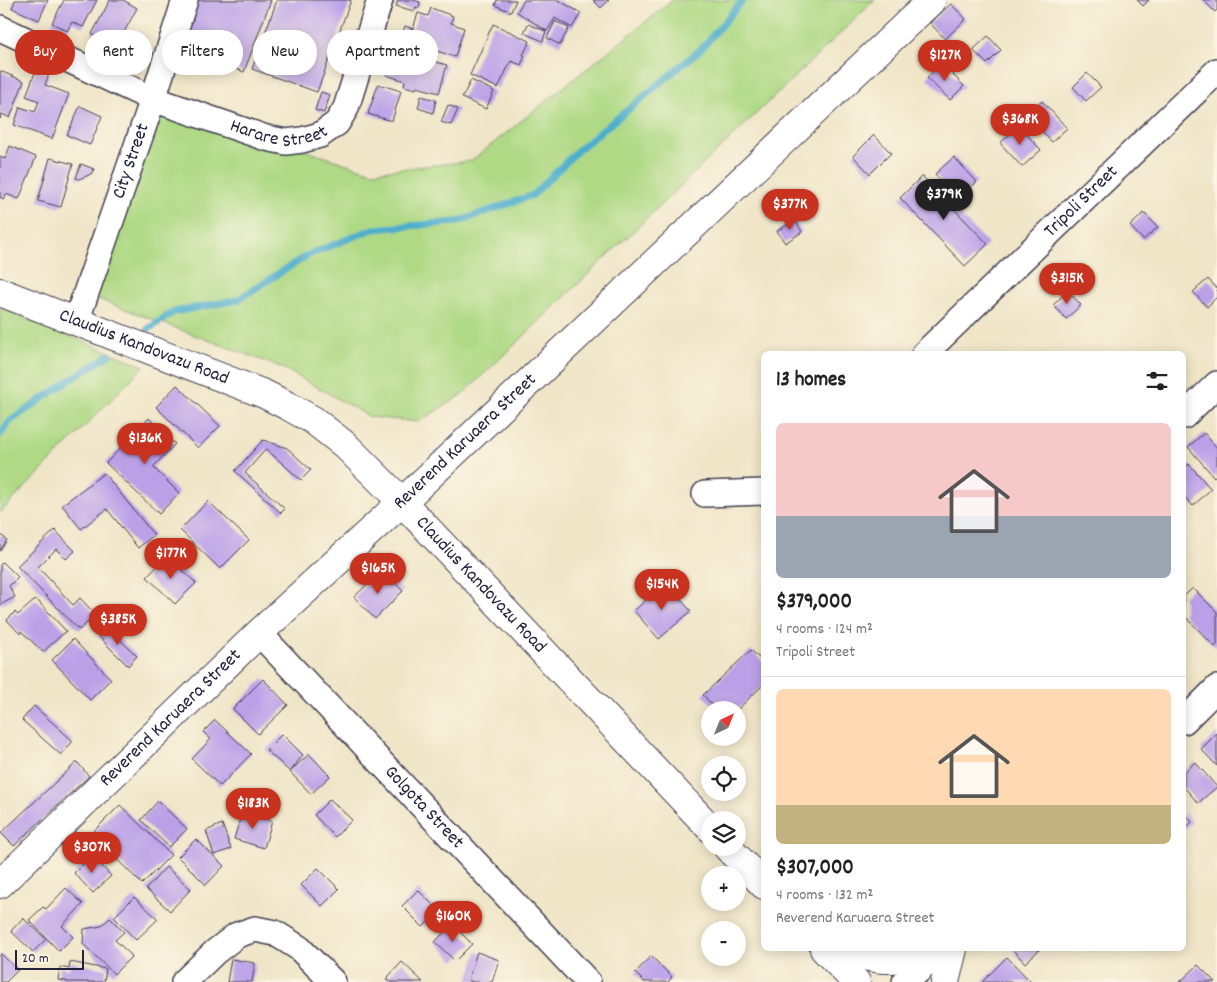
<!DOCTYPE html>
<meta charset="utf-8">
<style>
:root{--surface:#fff;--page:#f6f6f6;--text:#222;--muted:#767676;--line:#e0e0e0;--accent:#c8321e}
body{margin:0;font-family:Dekko,sans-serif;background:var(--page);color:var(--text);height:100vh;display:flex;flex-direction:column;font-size:19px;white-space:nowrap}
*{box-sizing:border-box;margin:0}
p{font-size:16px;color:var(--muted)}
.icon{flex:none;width:28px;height:28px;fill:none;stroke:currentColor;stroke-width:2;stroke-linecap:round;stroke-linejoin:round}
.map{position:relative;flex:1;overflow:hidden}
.sheet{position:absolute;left:761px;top:351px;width:425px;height:600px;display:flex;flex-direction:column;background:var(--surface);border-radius:8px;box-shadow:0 2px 12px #0003}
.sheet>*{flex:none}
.top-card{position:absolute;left:15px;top:30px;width:475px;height:45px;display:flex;gap:10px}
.needle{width:32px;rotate:43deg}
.fabs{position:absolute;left:701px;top:701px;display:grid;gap:10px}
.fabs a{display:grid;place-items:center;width:45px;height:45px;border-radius:50%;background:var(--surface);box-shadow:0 2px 12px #0003;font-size:25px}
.scale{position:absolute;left:15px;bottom:12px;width:69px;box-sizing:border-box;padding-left:5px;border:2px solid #22223b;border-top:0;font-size:14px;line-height:18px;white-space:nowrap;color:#22223b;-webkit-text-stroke:4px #fcf5e5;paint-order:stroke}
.price{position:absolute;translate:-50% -42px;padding:0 11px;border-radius:18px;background:var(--accent);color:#fff;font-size:16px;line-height:32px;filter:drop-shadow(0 1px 2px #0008)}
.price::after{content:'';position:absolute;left:50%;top:30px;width:15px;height:11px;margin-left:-8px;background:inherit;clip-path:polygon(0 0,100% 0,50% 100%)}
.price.active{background:#222;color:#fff}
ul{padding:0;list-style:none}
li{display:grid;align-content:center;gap:10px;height:265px;padding:0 15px}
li+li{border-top:1px solid var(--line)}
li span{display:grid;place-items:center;height:155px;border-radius:8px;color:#555}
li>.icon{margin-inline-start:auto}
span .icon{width:90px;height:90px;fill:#fffc;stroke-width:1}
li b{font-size:21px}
h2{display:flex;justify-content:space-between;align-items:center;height:60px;padding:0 15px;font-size:21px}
.pill{padding:0 18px;border-radius:22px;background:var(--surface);box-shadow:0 2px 12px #0003;font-size:18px;line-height:45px}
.pill.active{background:var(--accent);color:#fff}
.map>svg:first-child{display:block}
</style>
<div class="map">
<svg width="1217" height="982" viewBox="0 0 1217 982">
<rect width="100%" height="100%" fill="#fcf5e5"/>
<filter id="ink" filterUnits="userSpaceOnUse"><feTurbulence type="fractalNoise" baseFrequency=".02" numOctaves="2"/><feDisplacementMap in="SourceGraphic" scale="10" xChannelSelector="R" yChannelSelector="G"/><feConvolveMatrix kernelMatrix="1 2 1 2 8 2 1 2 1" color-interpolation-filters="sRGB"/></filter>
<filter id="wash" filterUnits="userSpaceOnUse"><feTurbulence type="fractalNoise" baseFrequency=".0096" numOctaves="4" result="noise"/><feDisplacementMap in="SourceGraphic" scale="20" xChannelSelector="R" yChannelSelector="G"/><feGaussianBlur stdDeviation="1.12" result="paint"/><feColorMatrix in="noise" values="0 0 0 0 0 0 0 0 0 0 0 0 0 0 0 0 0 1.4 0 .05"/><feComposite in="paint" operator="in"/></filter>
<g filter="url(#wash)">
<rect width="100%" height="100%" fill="#f0e5c7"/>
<g fill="#afd984" stroke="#687e60">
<polygon points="673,0 875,0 462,395 418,422 370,417 283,368 90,296 159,101 266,138 372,172 471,161"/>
<polygon points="0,308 144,366 0,513"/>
</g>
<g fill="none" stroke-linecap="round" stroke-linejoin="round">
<g stroke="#4daecc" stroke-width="7">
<polyline points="148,329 174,312 237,300 308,255 373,229 457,222 533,195 578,150 635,104 701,49 743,0"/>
<polyline points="0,435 9,422 55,390 109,355"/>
</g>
</g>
<g id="blocks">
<g fill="#bba0e8">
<polygon points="15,0 48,0 39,20 12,8"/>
<polygon points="64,0 97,0 83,27 72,22 67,31 52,23"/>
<polygon points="110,0 123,0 137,8 116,47 92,34"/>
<polygon points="198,0 271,0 244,72 198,54 200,47 183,41"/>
<polygon points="277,0 351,0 317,92 252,69"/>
<polygon points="398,0 413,0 420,2 419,8 416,7 414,11 396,6"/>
<polygon points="497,0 516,0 511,12 495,5"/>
<polygon points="524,0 558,0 581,13 572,28 555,18 547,31 517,12"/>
<polygon points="593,0 609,0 601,8"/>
<polygon points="1137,0 1149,0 1143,6"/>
<polygon points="1203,0 1217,0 1217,10 1215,12"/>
<polygon points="951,4 966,19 945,39 930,23"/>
<polygon points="431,8 453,16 451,23 464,28 455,57 401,39 405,26 413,29 418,13 428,16"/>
<polygon points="555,21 569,28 560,45 547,38"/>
<polygon points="493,24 530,41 523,55 525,56 521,65 511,61 498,88 470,75"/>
<polygon points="528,24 546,31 543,41 524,33"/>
<polygon points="988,36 1001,50 987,64 973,50"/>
<polygon points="393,50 447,65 439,93 417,87 416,89 404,86 405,81 386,75"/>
<polygon points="941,63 964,86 950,100 927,78"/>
<polygon points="36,70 49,74 45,85 69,94 52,139 14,125 20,107 35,112 39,101 26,96"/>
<polygon points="0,71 24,81 10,118 2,114 0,119"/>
<polygon points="1087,73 1101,87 1086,101 1073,87"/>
<polygon points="471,80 494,91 486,109 462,98"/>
<polygon points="378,84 401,91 392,121 368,114"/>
<polygon points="321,92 330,95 324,113 315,110"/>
<polygon points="421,96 436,100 433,113 418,108"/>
<polygon points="1042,101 1067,128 1052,142 1026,115"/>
<polygon points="448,105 458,109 451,125 441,122"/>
<polygon points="80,106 102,116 90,145 67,135"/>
<polygon points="1019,126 1041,150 1022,167 1000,143"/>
<polygon points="874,135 891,153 870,174 853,156"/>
<polygon points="10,146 36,157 19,199 6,194 4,199 0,197 0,157 5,159"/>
<polygon points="954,157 977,182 958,199 935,174"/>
<polygon points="50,158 73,164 61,207 38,201"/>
<polygon points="81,164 94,169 92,173 89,175 79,179 76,178"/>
<polygon points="922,176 988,244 965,266 900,198"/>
<polygon points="1144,213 1158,227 1143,240 1130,226"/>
<polygon points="795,220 802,232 785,243 777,231"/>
<polygon points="1208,279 1217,289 1217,297 1207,307 1193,292"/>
<polygon points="1068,291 1081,305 1066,319 1053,305"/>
<polygon points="177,385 220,426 198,448 156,407"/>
<polygon points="149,418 175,444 153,467 179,493 159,514 106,463"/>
<polygon points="1204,433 1217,448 1217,474 1214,477 1188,447"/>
<polygon points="263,440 287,448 311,470 301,480 266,449 245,473 285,509 281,513 235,471"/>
<polygon points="1189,464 1211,489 1193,506 1184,496 1184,469"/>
<polygon points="104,473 154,535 138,548 107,509 81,529 62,505"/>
<polygon points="208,501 249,540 220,569 180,530"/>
<polygon points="55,530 75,551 66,559 56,549 38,567 73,605 80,598 96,615 79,630 17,566"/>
<polygon points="0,534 7,540 0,551"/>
<polygon points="167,556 196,583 175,604 147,577"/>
<polygon points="3,562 18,577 9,586 15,597 0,605 0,565"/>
<polygon points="385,573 403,591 375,619 354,597 375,577 378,580"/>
<polygon points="665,582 691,611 659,639 634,611"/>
<polygon points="1193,588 1217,612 1217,645 1215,647 1184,615 1184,596"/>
<polygon points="36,599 66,631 43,652 21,631 20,634 7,620 15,612 18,615"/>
<polygon points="107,627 137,656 128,666 98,636"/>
<polygon points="73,639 111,679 90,700 52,660"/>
<polygon points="751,650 764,663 764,684 737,710 717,710 703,695"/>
<polygon points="263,679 288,705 258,734 233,709"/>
<polygon points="34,706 73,741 61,755 22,720"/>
<polygon points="215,720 251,754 220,786 192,759 211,739 203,732"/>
<polygon points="1217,733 1217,766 1201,749"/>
<polygon points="282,734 303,755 290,772 309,754 330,776 311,794 290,772 266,750"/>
<polygon points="77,762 89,776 14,846 1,833"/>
<polygon points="1195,762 1217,787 1198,803 1184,787 1184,772"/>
<polygon points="330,799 352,820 335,837 314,815"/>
<polygon points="158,801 187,829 169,847 141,820"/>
<polygon points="120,805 171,855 142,884 91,834"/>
<polygon points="242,812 272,821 264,848 234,839"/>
<polygon points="1184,812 1192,822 1184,830"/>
<polygon points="222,824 231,849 214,855 206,831"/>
<polygon points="196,839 224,866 206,885 178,857"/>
<polygon points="92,855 111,876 93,893 74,873"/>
<polygon points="166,867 191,889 170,911 146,889"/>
<polygon points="318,868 339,889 322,906 301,885"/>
<polygon points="66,888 83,904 62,926 73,937 59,951 29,920 43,907 46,909"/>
<polygon points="418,890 439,911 423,927 402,906"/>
<polygon points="134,897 158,919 136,940 114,917"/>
<polygon points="23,918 46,939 33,952 11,931"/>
<polygon points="110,918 124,932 115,940 132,956 114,974 83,944 84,929 101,926"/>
<polygon points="452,924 472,944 455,961 435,942"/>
<polygon points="1012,949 1040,949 1025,963"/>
<polygon points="477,952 499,960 492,982 473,982 468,980"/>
<polygon points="1,954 18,970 6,982 0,982 0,955"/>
<polygon points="651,956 672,977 668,982 644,982 635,973"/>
<polygon points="1007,957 1031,982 982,982"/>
<polygon points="231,959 255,963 252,982 227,982"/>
<polygon points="70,962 106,969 104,982 66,982 66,981 58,980 60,967 69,969"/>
<polygon points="402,962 423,982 390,982 386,979"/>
<polygon points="1198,965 1215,982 1180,982"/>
</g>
</g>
</g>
<g filter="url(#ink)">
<use href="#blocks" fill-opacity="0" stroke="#413f50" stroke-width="1"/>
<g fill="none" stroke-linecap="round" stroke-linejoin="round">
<g stroke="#413f50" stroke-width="28">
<g id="minor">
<path id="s1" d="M0,28L153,99L266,138L286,142L302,140L320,135L337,123L346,108L380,0"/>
<path id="s2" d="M76,322L153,99L185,0"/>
<path id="s3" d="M924,354L1217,71"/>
<polyline points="1184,416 1217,384"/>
<polyline points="705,494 764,492"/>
<path id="s4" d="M259,633L588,982"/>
<polyline points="1184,721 1217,688"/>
<polyline points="184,982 215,952 237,935 255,929 275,933 299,948 333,982"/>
<polyline points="905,982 944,949"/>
</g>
</g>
<g stroke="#413f50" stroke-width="30">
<g id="tertiary">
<path id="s5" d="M0,292L264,394L286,405L313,420L345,445L402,502L710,828"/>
<polyline points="728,848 764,885"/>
<path id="s6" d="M0,884L259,633L402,502L932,0"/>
<polyline points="824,949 856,982"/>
<path d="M845,949C865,959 892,962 914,956C920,954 926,951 932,949"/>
<polyline points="945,982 953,949"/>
</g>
</g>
<use href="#minor" stroke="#fff" stroke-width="25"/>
<use href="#tertiary" stroke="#fff" stroke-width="28"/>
</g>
</g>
<g text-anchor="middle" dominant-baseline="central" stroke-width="4" stroke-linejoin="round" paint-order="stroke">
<g font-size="19" fill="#22223b" stroke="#fcf5e5">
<text stroke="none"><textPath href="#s1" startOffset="301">Harare Street</textPath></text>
<text stroke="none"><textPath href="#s2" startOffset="170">City Street</textPath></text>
<text stroke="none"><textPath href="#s3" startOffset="219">Tripoli Street</textPath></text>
<text stroke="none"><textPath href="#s5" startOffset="154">Claudius Kandovazu Road</textPath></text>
<text stroke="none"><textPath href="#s6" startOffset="642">Reverend Karuaera Street</textPath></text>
<text stroke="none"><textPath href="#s5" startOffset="574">Claudius Kandovazu Road</textPath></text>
<text stroke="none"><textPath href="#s6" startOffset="238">Reverend Karuaera Street</textPath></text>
<text stroke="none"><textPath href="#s4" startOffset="240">Golgota Street</textPath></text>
</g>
</g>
</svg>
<div class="fabs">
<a><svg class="needle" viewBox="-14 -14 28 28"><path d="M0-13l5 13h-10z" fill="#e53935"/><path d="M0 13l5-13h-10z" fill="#767676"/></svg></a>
<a><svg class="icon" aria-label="locate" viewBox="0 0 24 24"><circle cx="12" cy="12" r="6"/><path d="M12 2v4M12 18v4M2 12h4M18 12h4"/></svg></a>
<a><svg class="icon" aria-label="layers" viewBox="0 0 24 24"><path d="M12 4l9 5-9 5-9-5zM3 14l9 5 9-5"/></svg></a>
<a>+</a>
<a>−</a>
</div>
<div class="scale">20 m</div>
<b class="price" style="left:945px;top:82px">$127K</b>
<b class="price" style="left:1020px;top:146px">$368K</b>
<b class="price active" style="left:944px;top:221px">$379K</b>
<b class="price" style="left:790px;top:231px">$377K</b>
<b class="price" style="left:1067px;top:305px">$315K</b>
<b class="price" style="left:145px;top:465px">$136K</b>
<b class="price" style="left:171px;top:580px">$177K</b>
<b class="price" style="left:378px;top:595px">$165K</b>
<b class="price" style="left:662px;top:611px">$154K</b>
<b class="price" style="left:118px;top:646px">$385K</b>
<b class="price" style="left:253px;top:830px">$183K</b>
<b class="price" style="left:92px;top:874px">$307K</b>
<b class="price" style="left:453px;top:943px">$160K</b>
<div class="top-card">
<a class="pill active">Buy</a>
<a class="pill">Rent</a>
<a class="pill">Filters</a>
<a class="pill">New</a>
<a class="pill">Apartment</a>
</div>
<section class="sheet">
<h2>13 homes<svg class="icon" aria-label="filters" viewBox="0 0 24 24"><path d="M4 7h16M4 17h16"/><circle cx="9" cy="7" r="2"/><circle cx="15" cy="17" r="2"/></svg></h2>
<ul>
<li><span style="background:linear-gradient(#f6c9c9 60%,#9aa5b1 0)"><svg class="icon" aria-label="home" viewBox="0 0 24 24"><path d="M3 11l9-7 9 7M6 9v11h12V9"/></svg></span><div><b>$379,000</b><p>4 rooms · 124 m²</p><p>Tripoli Street</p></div></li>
<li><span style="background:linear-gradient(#ffd9b3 75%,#c2b280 0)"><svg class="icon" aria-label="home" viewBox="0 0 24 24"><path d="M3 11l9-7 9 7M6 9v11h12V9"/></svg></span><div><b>$307,000</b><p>4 rooms · 132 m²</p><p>Reverend Karuaera Street</p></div></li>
</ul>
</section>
</div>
